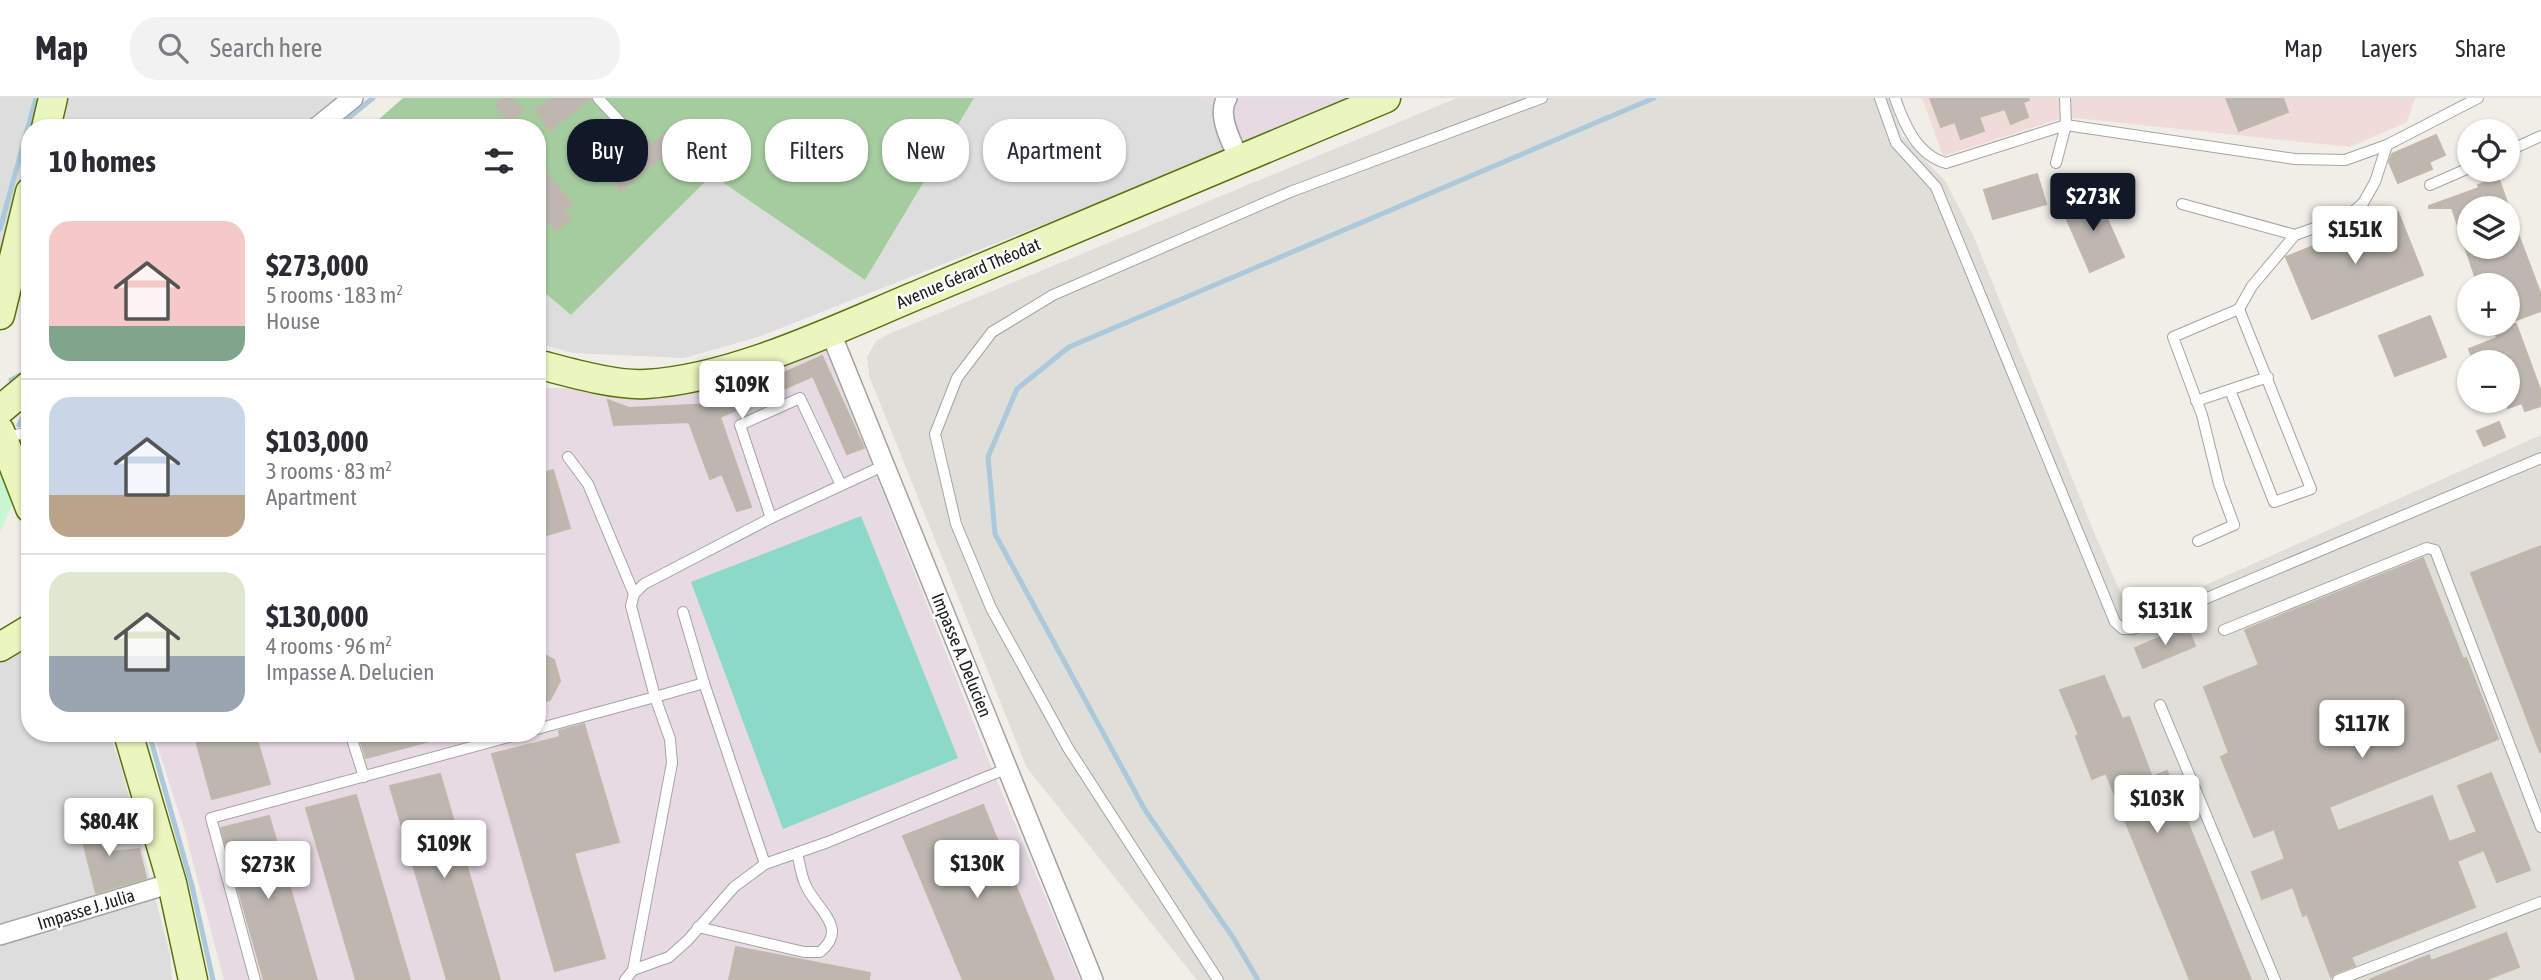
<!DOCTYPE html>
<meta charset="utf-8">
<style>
:root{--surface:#fff;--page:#f2f2f3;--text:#2b2b33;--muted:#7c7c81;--line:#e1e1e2;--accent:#111827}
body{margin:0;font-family:"Asap Condensed",sans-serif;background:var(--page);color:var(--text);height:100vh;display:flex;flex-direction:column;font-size:26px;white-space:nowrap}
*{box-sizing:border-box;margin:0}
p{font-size:23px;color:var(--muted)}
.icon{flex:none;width:38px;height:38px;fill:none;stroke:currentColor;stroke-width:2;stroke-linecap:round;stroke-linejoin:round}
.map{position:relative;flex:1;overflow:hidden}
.side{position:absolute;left:21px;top:21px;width:525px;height:623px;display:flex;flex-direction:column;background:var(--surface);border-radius:28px;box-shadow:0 2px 5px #0004}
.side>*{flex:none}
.top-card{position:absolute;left:567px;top:21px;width:665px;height:63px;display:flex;gap:14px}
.fabs{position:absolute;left:2457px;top:21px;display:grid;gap:14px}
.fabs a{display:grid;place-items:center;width:63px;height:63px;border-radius:50%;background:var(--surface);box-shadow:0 2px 5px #0004;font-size:35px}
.price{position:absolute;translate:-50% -60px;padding:0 16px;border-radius:7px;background:#fff;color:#222;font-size:23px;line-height:46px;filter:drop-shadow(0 2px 4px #0008)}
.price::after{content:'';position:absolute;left:50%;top:42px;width:21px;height:16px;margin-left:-10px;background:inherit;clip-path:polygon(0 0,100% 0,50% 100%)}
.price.current{background:var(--accent);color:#fff}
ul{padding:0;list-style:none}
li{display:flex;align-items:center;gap:21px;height:175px;padding:0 28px}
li+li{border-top:2px solid var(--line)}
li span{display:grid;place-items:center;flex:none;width:196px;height:140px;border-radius:21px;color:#555}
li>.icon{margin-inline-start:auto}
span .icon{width:84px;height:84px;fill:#fffc;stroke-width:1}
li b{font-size:30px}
h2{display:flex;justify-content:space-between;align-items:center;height:84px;padding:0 28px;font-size:30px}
.pill{padding:0 24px;border-radius:28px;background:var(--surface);box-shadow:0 2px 5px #0004;font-size:24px;line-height:63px}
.pill.current{background:var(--accent);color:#fff}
header{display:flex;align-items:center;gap:42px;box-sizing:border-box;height:98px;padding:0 35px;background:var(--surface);border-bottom:2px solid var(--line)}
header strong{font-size:33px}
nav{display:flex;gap:38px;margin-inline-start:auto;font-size:24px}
.search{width:490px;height:63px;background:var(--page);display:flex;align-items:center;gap:18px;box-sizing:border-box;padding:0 24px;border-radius:28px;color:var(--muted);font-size:26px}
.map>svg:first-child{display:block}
</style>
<header>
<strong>Map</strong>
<div class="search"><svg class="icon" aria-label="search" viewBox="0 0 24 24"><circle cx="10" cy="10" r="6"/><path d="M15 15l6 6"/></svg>Search here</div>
<nav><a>Map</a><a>Layers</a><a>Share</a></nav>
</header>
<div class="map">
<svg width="2541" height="882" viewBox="0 0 2541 882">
<rect width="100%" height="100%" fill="#f0eee7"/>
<g fill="#dedddd">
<polygon points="0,0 339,0 303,30 30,30 30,145 0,224"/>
<polygon points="974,0 1202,0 1233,18 1245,47 758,239 684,260 573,255 537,245 537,188 571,217 712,77 865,182"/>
<polygon points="30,544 30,635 109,635 120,665 170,857 172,882 0,882 0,564"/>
</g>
<polygon fill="#efdcd8" points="1922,0 2415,0 2407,24 2350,49 2066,19 1943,58"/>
<g fill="#e8dae3">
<polygon points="1202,0 1355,0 1245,47 1233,18"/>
<polygon points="826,251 988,661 1080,882 224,882 184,730 153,635 537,635 537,290 595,290 745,284"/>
</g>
<polygon fill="#dfded8" points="1457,0 1889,0 1902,38 1945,83 1973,137 2096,439 2132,520 2541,337 2541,882 1197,882 1027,670 869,278 867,259 876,243 889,236"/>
<polygon fill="#a5cc9f" points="403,0 974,0 865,182 712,77 571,217 537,188 537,30 369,30"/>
<polygon fill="#c8f6d2" points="0,373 13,404 0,435"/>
<polygon fill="#8bd9c6" points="861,418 958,660 783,731 691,484"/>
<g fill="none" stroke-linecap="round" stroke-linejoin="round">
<g stroke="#abc9da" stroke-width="5">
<polyline points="336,30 373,0"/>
<polyline points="0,131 36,0"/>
<polyline points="537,251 548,256"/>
<polyline points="11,282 30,272"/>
<polyline points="19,327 30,303"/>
<polyline points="20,343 27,365"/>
<polyline points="149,635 192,788 213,882"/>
<polyline points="1258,882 1234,841 1145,712 995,436 988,359 1017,291 1069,249 1654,0"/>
</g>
</g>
<g fill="#bdb7b0" stroke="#c1b7aa" stroke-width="2">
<polygon points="504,0 512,0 523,12 510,24 495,7"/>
<polygon points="552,0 591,0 550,32 535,13"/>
<polygon points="1930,0 2028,0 2029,2 2023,4 2028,19 2011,26 2005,11 1979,19 1984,33 1961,41 1955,24 1941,29"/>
<polygon points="2226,0 2283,0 2288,14 2239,33"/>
<polygon points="674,28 684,40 620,93 599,67 640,33 651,47"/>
<polygon points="2436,37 2445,57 2429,64 2432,71 2398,85 2389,64 2392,56"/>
<polygon points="537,65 573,106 563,111 571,121 556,133 537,111"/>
<polygon points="2037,76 2046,106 1993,121 1984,92"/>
<polygon points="2498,79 2509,110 2469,110 2469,149 2508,149 2509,112 2541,197 2541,213 2508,225 2508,187 2478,187 2452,110 2429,110 2429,108 2479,90 2478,87"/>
<polygon points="2096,96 2124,159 2090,174 2062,110"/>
<polygon points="2398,114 2423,177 2312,221 2286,159"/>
<polygon points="2430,218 2446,259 2395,278 2379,238"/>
<polygon points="2492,226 2516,226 2541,294 2541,308 2525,313 2522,305 2508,310 2508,264 2474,264 2469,251 2497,240"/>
<polygon points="822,258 864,350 847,356 813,278 720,319 751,409 737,413 722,376 710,381 689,324 614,327 608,302 629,310 714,306"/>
<polygon points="2499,324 2505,339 2484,348 2477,333"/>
<polygon points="553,372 570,430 537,440 537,377"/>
<polygon points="2541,448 2541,654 2540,654 2471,475"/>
<polygon points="2423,460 2463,561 2466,560 2498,641 2329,709 2338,733 2432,698 2449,744 2477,734 2458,688 2491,675 2530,772 2497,784 2484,752 2457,763 2475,809 2351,859 2355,868 2335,875 2331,879 2307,816 2303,818 2293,789 2262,801 2252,774 2285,761 2274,731 2254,739 2221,659 2229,655 2204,589 2259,567 2245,532"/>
<polygon points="2187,528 2195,548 2143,570 2135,550"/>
<polygon points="537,553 554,562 560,583 550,602 537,606"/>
<polygon points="2104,578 2122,621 2129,619 2152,679 2167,673 2251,882 2190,882 2106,675 2092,681 2076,638 2079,637 2060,592"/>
<polygon points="584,626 619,744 574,755 605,860 555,873 492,656 560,639 559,633"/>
<polygon points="194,635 255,635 270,686 212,701"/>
<polygon points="358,635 441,635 441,640 366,660"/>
<polygon points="440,676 500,882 447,882 390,688"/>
<polygon points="356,697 410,882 356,882 306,710"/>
<polygon points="983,707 1054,882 963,882 903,738"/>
<polygon points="103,718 110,754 139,751 146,780 96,795 78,723"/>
<polygon points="269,718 317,882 264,882 221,730"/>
<polygon points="2506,835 2519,869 2485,882 2369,882 2429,857 2431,863"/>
<polygon points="736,849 870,875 869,882 729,882"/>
</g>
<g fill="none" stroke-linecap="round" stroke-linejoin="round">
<g stroke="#a4a4a4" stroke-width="12">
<g id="lane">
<polyline points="598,0 625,29"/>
<polyline points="1880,0 1896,45 1936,89 2115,524 2123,531 2133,531 2541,360"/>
<path d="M1895,0C1904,26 1917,57 1946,65L2066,27L2295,61L2345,62L2387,47L2478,0"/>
<polyline points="2508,53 2541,38"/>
<polyline points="2056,65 2066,27 2065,0"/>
<polyline points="2430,87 2469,70"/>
<polyline points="2182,106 2295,137"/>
<polyline points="2230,292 2274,404 2311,391 2239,211"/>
<polyline points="2196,303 2268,279"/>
<polyline points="6,339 30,334"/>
<polyline points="568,359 588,386 634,496"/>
<polyline points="771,420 740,327 800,300 841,387"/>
<polyline points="2198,443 2234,427 2219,386 2202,317 2173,239 2239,211 2252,188 2295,137 2348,118 2363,105 2375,84 2387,47"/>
<polyline points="683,514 704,585"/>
<polyline points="2224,532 2427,450 2435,452 2541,729"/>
<polyline points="2160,607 2275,882"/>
<polyline points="537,631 655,599 631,508 634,496 644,486 771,420 885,367"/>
<polyline points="350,635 364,679"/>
<path d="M698,829L804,854H820C849,830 818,813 806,788C801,778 800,766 797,755"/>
<polyline points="633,872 669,859 688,842 734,789 765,766 828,744 1008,670"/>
<polyline points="255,882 211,720 523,635"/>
<polyline points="625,882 633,872 672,665 670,641 655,599 704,585 765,766"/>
<polyline points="1218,882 1068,650 991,510 956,426 935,336 957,280 992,234 1053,197 1290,94 1542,0"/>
<polyline points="2338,882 2541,804"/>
</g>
</g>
<g stroke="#a4a4a4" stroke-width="22">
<g id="street">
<path d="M1227,0C1216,16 1232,46 1240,62"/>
<polyline points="316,30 353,0"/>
<polyline points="830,233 1093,882"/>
<polyline points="0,837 172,785"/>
</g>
</g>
<g stroke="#58720c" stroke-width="31">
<g id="secondary">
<polyline points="46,30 53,0"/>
<polyline points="0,217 30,94"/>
<path d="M537,266C568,274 615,288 646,286C736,281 844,227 927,193C1080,130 1233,65 1386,0"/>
<polyline points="0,312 30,287"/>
<polyline points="0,333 30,410"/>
<polyline points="0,549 30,531"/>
<polyline points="128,635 172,785 193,882"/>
</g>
</g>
<use href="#lane" stroke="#fff" stroke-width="10"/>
<use href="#street" stroke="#fff" stroke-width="19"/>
<use href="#secondary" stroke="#ebf6bf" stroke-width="28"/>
</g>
<g text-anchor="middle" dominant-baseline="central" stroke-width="5" stroke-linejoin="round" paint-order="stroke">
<g font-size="18" fill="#202020" stroke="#fff">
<text transform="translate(968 175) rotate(-23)">Avenue Gérard Théodat</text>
<text transform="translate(962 557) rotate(68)">Impasse A. Delucien</text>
<text transform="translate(86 811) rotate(-17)">Impasse J. Julia</text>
</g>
</g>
</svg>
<div class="fabs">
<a><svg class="icon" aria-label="locate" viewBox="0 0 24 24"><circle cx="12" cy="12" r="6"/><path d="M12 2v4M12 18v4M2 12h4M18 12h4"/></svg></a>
<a><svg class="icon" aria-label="layers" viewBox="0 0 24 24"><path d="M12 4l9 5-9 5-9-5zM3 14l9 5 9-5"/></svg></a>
<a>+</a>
<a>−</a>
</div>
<b class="price current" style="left:2093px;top:135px">$273K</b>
<b class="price" style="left:2355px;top:168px">$151K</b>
<b class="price" style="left:742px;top:323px">$109K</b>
<b class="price" style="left:2165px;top:549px">$131K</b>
<b class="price" style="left:2362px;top:662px">$117K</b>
<b class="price" style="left:2157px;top:737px">$103K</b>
<b class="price" style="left:109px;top:760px">$80.4K</b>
<b class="price" style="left:444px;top:782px">$109K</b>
<b class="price" style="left:977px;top:802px">$130K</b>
<b class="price" style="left:268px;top:803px">$273K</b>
<div class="top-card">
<a class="pill current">Buy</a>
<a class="pill">Rent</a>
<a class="pill">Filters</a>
<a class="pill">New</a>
<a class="pill">Apartment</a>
</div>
<section class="side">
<h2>10 homes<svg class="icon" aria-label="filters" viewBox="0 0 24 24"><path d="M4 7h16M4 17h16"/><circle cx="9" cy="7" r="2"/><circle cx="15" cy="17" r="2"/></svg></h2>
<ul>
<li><span style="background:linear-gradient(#f6c9c9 75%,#7fa58c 0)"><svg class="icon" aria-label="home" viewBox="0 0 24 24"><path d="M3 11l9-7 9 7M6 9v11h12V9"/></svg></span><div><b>$273,000</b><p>5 rooms · 183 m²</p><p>House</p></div></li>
<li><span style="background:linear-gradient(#c9d6e8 70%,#b9a48a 0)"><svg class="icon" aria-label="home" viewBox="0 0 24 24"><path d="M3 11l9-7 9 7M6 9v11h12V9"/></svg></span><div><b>$103,000</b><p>3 rooms · 83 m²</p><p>Apartment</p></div></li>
<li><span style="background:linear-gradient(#dfe7d0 60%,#9aa5b1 0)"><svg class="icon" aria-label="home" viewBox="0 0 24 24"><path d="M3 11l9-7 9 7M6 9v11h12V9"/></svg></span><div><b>$130,000</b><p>4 rooms · 96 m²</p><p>Impasse A. Delucien</p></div></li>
</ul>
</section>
</div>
